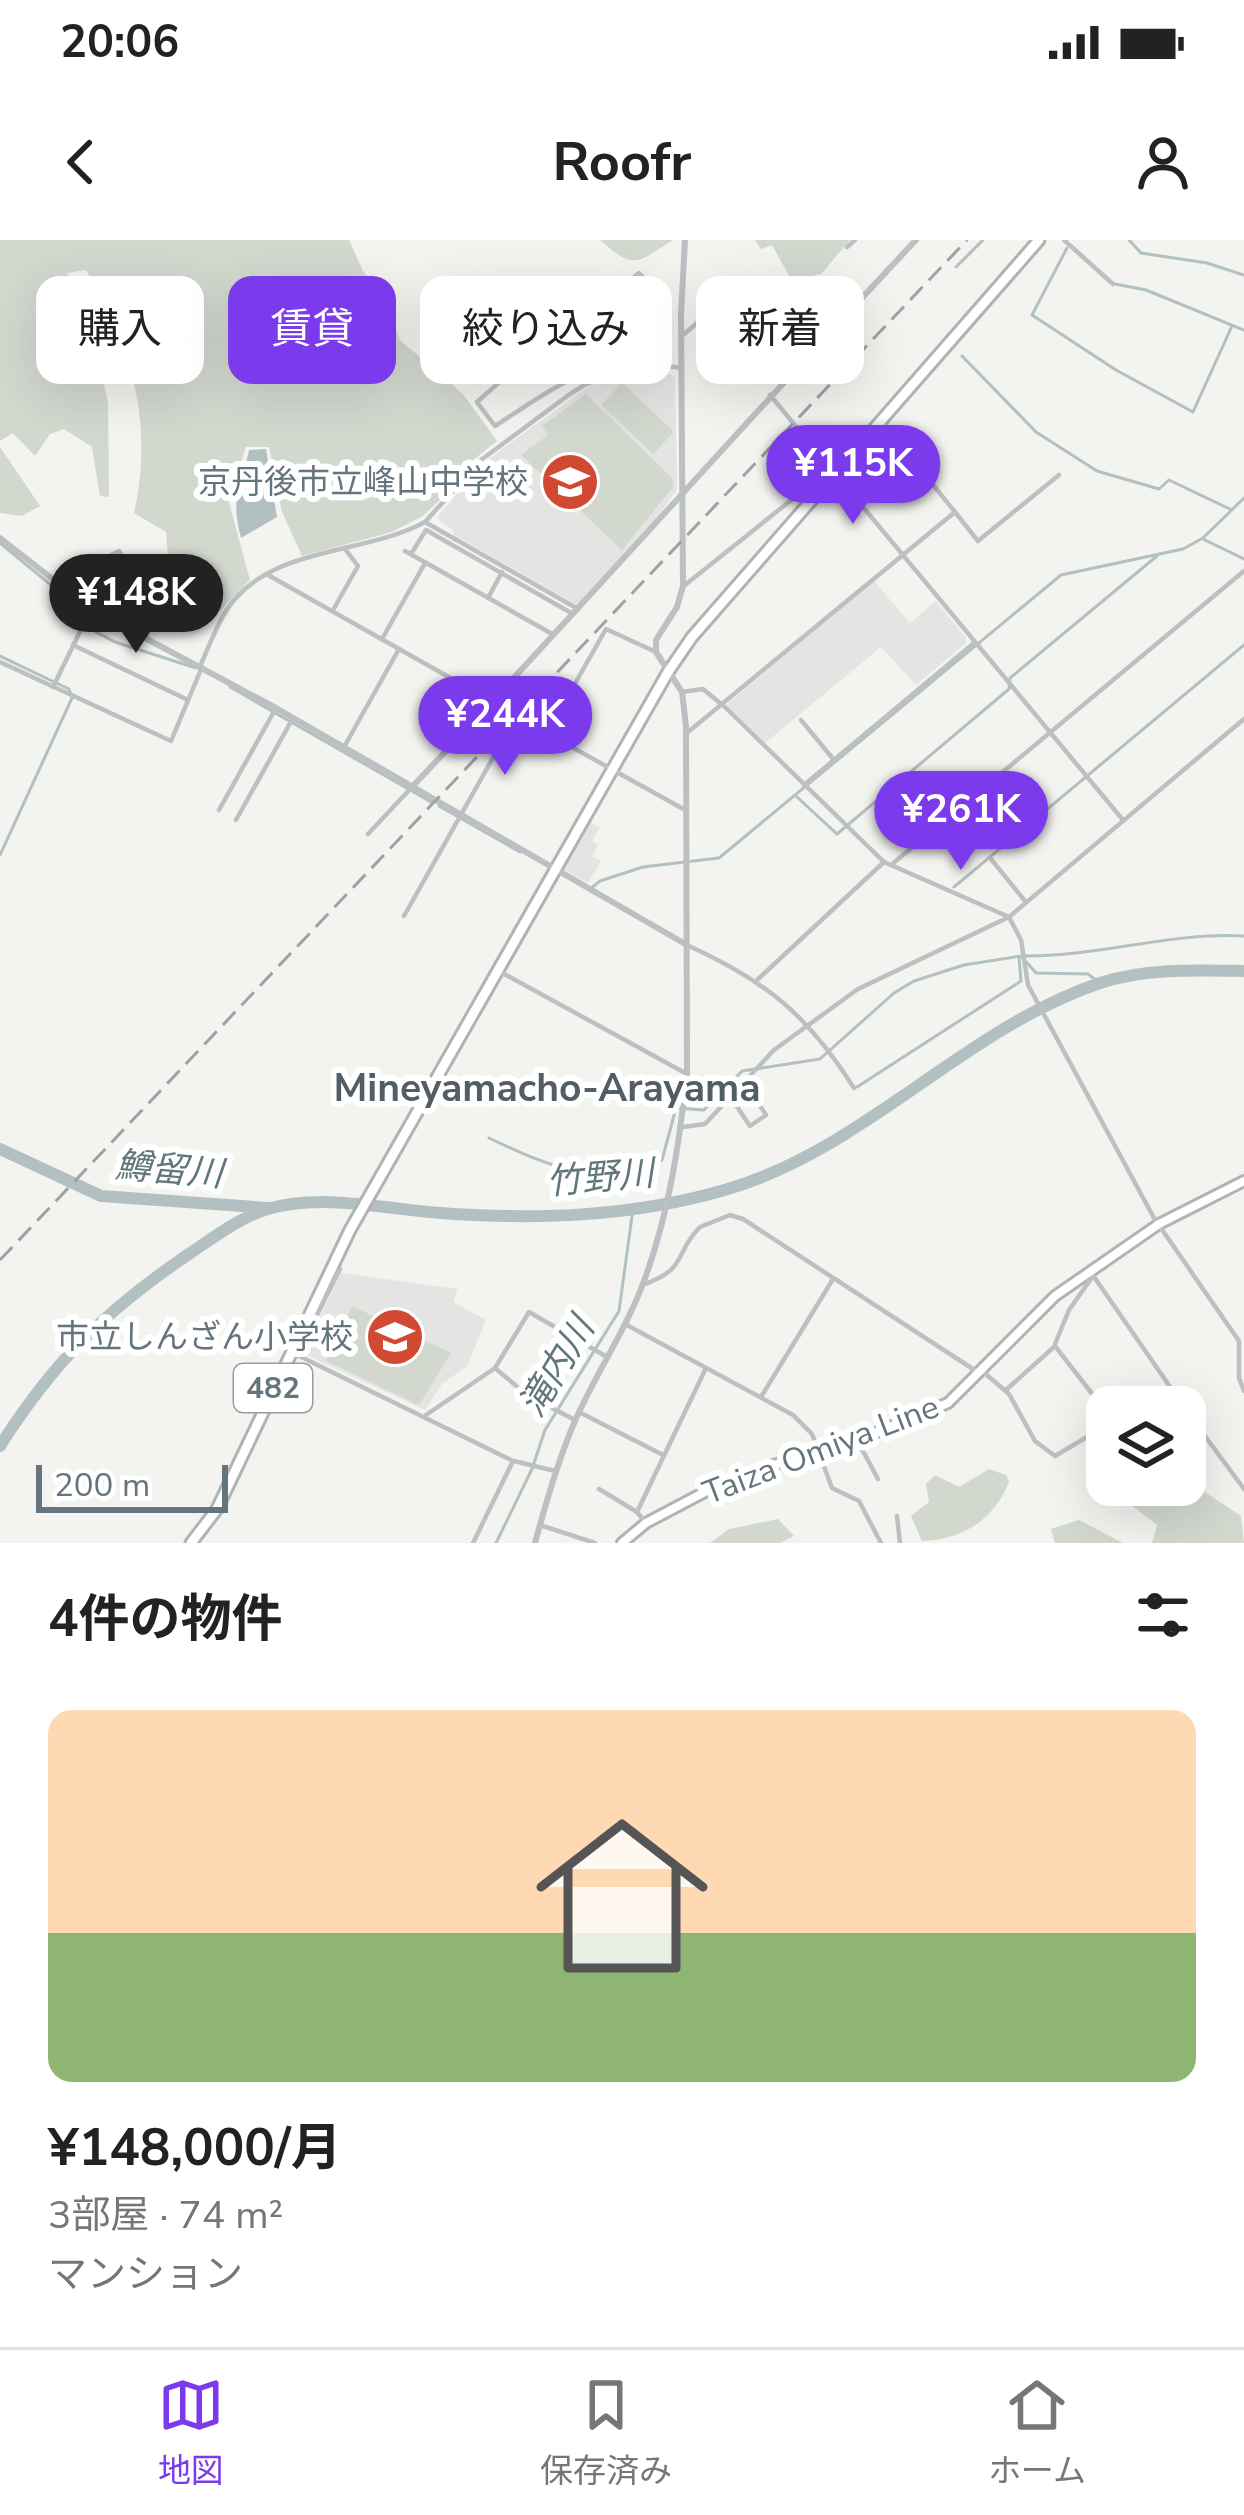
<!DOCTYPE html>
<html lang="ja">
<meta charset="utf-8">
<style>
:root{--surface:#fff;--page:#f6f6f6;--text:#222;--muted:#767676;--line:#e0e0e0;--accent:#7c3aed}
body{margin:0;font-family:"Nunito Sans","Noto Sans JP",sans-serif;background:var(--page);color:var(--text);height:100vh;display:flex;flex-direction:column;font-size:45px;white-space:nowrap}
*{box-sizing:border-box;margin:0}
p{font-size:39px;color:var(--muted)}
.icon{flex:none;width:66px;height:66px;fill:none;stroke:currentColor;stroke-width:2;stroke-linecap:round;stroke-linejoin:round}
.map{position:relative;height:1303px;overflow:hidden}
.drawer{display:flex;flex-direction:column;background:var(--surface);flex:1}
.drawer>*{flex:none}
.guide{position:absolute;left:36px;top:36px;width:1173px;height:108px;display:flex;gap:24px}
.controls{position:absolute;left:1086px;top:1146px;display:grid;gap:24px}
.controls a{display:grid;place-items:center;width:120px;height:120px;border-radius:24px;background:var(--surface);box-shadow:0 12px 48px #0002;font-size:60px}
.scale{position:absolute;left:36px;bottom:30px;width:192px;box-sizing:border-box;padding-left:12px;border:6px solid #65757e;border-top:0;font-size:33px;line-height:42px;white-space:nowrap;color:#65757e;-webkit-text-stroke:9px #fff;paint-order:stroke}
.price{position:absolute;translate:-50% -102px;padding:0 27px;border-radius:42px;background:var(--accent);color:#fff;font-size:39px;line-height:78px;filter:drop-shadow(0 3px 6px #0008)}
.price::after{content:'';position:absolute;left:50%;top:72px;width:36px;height:27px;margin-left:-18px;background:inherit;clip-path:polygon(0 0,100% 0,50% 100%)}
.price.selected{background:#222;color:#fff}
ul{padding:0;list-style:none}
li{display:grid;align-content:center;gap:24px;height:636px;padding:0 48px}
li+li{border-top:3px solid var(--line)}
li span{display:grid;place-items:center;height:372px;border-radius:24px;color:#555}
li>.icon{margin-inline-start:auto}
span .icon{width:216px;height:216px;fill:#fffc;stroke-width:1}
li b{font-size:51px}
h2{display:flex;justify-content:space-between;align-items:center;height:144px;padding:0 48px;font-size:51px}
.tag{padding:0 42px;border-radius:24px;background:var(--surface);box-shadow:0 12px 48px #0002;font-size:42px;line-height:108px}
.tag.selected{background:var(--accent);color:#fff}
.status{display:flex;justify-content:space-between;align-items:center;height:84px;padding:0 60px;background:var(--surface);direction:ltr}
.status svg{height:33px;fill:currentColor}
header{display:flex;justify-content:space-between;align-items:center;height:156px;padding:0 48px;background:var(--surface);font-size:54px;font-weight:700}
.menu{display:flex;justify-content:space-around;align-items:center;height:168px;border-top:3px solid var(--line);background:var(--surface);font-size:33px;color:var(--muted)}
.menu a{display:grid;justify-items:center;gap:6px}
.menu .selected{color:var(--accent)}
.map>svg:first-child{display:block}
</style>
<div class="status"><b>20:06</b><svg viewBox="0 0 49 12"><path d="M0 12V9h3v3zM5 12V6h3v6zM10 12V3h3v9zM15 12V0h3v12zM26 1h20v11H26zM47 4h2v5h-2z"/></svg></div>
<header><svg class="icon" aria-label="back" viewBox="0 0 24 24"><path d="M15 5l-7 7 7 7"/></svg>Roofr<svg class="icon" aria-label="person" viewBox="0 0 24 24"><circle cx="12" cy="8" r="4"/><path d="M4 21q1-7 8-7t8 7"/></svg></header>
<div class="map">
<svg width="1244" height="1303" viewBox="0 0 1244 1303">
<rect width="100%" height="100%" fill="#f3f3f0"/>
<g fill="#e4e4e3">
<polygon points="645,129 675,136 677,249 645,295 577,365 454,295 453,290 440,282 438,276 484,222 588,147"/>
<polygon points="874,341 910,383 936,361 966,398 966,403 916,445 881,407 765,503 726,465"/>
<polygon points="589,582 600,588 592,601 598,605 592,616 601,621 588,643 563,629"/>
<polygon points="341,1033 458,1049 453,1062 486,1080 467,1126 442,1144 425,1170 302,1113"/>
</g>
<g fill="#d3d8cf">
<path d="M0,0H349L363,31L385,58L400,100L463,154L497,201L462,229L441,259L423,276L392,292L302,316L282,272L269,207H246L228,259L250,340L219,372H189C170,346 168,324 166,292L134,273C154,181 132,109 86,30L67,33L93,95L108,163L109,257L100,256L92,207L64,189L50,194L35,216L13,193L0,201Z"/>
<path d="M600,0H673C636,23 635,31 600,0Z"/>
<polygon points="755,0 850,0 821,34 792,41 772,5 761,9"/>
<polygon points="622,143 674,192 653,214 601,165"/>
<polygon points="586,154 672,238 673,247 622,310 521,215 548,195 542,186"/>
<polygon points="0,207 40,266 22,276 0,273"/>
<polygon points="352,1066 451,1113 419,1165 326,1121"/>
<path d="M989,1229L1006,1235L1009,1242C994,1280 962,1300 922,1301L911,1276L929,1262L926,1244L935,1235L959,1247Z"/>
<polygon points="1107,1230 1107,1245 1185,1245 1185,1239 1241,1276 1244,1303 1152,1303 1157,1285 1102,1243"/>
<polygon points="778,1279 794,1296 780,1303 710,1303 729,1289"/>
<polygon points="1079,1280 1121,1302 1122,1303 1055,1303 1051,1289"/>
</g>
<path fill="#b3c0c2" d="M266,209L277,277L241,298C230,255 241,249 249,210Z"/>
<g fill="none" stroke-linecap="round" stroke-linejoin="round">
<g stroke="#b3c0c2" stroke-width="3">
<polyline points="1129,0 1141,13 1207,23 1244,35"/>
<polyline points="1067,8 1032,75 1116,130 1193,172 1232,86"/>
<polyline points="956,27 983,0"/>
<polyline points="1115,44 1146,50 1244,90"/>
<polyline points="962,116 1036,192 1097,231 1159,249 1169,240 1232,270"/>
<polyline points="1203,299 1244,319"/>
<polyline points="0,303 74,364 94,374 94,391 115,402 196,428"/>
<polyline points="0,416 69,449 72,458 0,615"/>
<polyline points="230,447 431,562"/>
<polyline points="797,557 837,594 1009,449 1010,438 1157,316"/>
<polyline points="439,566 520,612"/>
<polyline points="954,647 1244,405"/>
<polyline points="590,649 600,641 643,627 719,618 1061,335 1183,309 1203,298 1244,258"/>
<path d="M1023,716C1098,717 1169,692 1244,696"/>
<polyline points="857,847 1021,741 1019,717"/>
<path d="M489,898C541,923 608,953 662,920L676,868L704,870L742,831L820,819L894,753L914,741L964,725L1021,716L1036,733L1088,734L1100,743"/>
<polyline points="496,1303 532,1229 545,1190 619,1071 633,969"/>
</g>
<g stroke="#b3c0c2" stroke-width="12">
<polyline points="0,909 101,956 269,968"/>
<path d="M0,1206C54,1121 106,1070 189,1014C213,998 240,977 268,969C322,953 385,969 440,973C538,980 633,977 728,949C866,908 964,789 1100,743C1145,728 1197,730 1244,731"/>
</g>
<g stroke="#afb4b7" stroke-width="14">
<polyline id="secondary" points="622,1303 646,1283 718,1245 773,1225 839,1208 948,1163 1055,1056 1159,984 1244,941"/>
</g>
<g stroke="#afb3b5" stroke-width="15">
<polyline id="trunk" points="191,1303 217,1269 350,990 668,432 692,397 1039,0"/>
</g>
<g stroke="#bcc0c3" stroke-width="4.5">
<polyline points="1064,0 1113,44"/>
<polyline points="847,7 855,0"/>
<polygon points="639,33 661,55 669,94 652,95 615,53"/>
<polyline points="682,96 727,57 817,105"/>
<path d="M540,106L477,162L495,186C566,140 593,115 682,128"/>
<polyline points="770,155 1123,580"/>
<polyline points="883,183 955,272"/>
<polyline points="425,282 481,220 570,154 586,144 646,125"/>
<polyline points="405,311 554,395"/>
<polyline points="411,314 426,290 573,374"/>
<polyline points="268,335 493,462"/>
<polyline points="685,345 830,229"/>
<polyline points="68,355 100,321 119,311 150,363"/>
<polyline points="488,358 502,332"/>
<polyline points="333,370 358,326 345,309"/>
<polyline points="117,382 168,352"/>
<polyline points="382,399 425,323"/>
<polyline points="73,405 188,460"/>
<polyline points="0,422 171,501 202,427"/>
<path d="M200,426C210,405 219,377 235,359C281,306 366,314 425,282L578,369"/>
<polyline points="53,447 90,371"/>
<polyline points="682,452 703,449 726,468 884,622 1009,677 1021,700 1028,745 1154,978 1239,1101 1239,1138 1244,1151"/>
<polyline points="801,480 834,520"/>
<polyline points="688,492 955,272 978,301 1059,235"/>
<polyline points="547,493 606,389 656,412"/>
<polyline points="344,507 399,409"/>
<polyline points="804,545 974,403"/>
<polyline points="219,570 276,468"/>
<polyline points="236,580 293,478"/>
<polyline points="368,594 412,547"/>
<polyline points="991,619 1025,661"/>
<polyline points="891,625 1244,331"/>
<polyline points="404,676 503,500 523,480 687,571"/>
<path d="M687,705C766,741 807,774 854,848"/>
<polyline points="497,730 687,834"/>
<polyline points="757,740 884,622"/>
<polyline points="730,856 750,886 766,875 744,841"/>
<polyline points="683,887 705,884 774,810 858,749 1009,677 1244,479"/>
<polyline points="1090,1031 1184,1167"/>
<path d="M642,1045C689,1029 673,1014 700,987L730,975L743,979L979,1133"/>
<polyline points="625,1084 793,1175 812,1194 832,1248 859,1261 881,1303"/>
<polyline points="1055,1104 1069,1070 1093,1036"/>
<polyline points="293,1113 513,1221 473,1303"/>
<polyline points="297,1115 340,1029"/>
<polyline points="495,1128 527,1155 575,1180"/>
<polyline points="981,1130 1009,1154 1035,1201 1055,1216 1107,1185"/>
<polyline points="1007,1149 1055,1106 1107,1173"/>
<polyline points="761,1157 833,1039"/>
<polyline points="1163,1167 1176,1157"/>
<polyline points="1185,1169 1244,1249"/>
<polyline points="579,1172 663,1215"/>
<polyline points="426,1175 495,1128 529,1072 607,1117"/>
<polyline points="857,1200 878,1239"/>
<polyline points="514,1221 555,1231"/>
<polyline points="599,1249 637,1272 646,1283"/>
<polyline points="637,1272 706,1128"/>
<polyline points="897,1276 900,1303"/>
<polyline points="540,1285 595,1303"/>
</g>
<g stroke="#bcc0c3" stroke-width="6">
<polyline points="0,298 91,369 276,468 687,705"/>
<path d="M412,547C583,366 746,181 916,0"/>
<path d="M535,1303C546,1262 558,1220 575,1181C596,1133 626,1090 644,1041C669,974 679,904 687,834L686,486L682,452L656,412V400L677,367L683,346L681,74L685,0"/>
</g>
<use href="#secondary" stroke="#fff" stroke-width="8"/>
<use href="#trunk" stroke="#fff" stroke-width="9"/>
<polyline stroke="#9ca3a7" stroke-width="3" stroke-dasharray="18 9" stroke-linecap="butt" points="0,1020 967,0"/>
</g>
<defs>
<g id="school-disc" transform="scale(3)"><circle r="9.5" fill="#d14932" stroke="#fff"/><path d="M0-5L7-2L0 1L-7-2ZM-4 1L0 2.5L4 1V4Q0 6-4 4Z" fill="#fff"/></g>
</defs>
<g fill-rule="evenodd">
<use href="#school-disc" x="570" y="242"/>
<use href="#school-disc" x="395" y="1097"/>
</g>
<g text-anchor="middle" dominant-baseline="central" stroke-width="12" stroke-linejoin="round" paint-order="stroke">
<rect fill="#fff" stroke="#939ea5" stroke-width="3" x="234" y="1124" width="78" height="48" rx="9"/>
<g font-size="30" font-weight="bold" fill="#65757e">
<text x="273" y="1148">482</text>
</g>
<g font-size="33" fill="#65757e" stroke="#fff" text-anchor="end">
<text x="528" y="242">京丹後市立峰山中学校</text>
<text x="353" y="1097">市立しんざん小学校</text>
</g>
<g font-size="33" fill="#65757e" stroke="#fff">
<text transform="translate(821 1210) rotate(-21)">Taiza Omiya Line</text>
</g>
<g font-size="36" font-style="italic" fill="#61777b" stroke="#fff">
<text transform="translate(169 930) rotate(5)">鱒留川</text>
<text transform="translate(600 938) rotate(-5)">竹野川</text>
<text transform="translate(557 1127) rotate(-59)">滝内川</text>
</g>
<g font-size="39" font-weight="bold" fill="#525d64" stroke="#fff">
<text x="547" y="848">Mineyamacho-Arayama</text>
</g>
</g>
</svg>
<div class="controls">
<a><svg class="icon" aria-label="layers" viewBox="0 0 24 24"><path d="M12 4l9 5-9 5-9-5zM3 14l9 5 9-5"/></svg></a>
</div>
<div class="scale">200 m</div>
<b class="price" style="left:853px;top:287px">¥115K</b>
<b class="price selected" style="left:136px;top:416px">¥148K</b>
<b class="price" style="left:505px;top:538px">¥244K</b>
<b class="price" style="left:961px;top:633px">¥261K</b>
<div class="guide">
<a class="tag">購入</a>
<a class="tag selected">賃貸</a>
<a class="tag">絞り込み</a>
<a class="tag">新着</a>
</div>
</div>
<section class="drawer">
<h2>4件の物件<svg class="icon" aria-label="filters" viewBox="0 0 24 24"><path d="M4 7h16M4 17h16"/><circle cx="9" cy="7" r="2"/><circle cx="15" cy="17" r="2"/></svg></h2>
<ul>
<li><span style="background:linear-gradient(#ffd9b3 60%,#8fb573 0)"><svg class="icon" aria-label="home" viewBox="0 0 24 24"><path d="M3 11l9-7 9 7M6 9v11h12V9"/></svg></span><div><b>¥148,000/月</b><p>3部屋 · 74 m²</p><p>マンション</p></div></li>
</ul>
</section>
<nav class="menu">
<a class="selected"><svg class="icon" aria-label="map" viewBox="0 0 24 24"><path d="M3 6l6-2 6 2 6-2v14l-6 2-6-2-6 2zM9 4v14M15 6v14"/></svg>地図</a>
<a><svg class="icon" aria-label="saved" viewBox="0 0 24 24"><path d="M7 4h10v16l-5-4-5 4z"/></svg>保存済み</a>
<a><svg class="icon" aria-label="home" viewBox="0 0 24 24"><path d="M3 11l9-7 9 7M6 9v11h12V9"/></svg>ホーム</a>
</nav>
